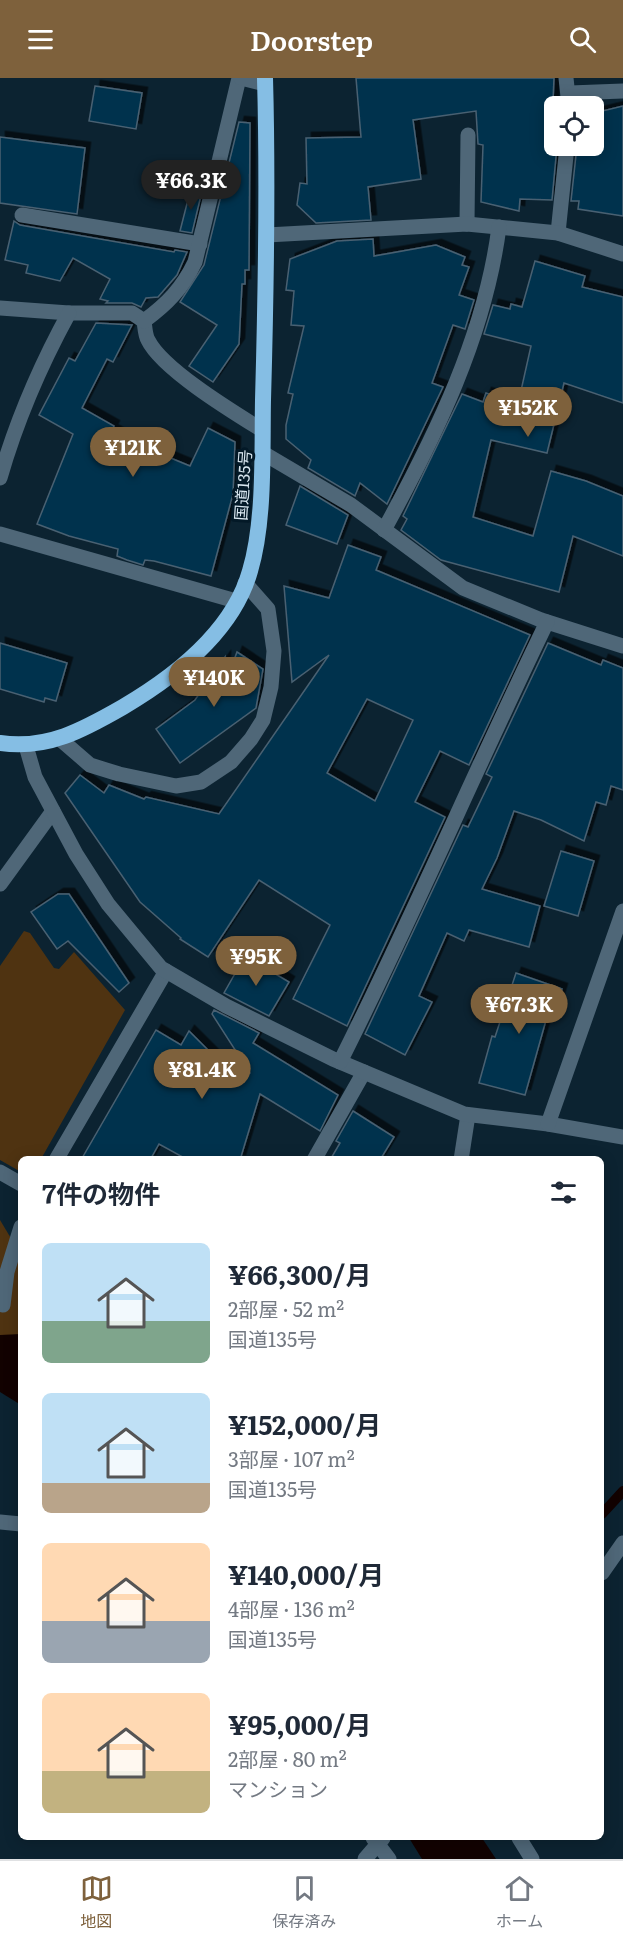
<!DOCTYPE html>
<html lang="ja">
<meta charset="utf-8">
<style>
:root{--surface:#fff;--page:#f2f2f3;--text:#1f2937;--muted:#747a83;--line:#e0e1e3;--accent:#7e613c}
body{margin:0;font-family:Literata,"Noto Sans JP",serif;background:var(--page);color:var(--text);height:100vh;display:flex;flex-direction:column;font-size:22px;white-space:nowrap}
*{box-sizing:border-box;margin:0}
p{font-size:20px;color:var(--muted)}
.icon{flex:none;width:33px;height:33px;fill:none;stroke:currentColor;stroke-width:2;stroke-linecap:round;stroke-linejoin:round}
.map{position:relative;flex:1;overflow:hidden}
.side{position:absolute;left:18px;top:1078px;width:586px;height:684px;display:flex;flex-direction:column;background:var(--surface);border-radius:9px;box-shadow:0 3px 15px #0003}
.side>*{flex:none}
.fabs{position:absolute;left:544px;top:18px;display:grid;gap:12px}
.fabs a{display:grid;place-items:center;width:60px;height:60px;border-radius:9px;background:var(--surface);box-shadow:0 3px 15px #0003;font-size:30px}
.price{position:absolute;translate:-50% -51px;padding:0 14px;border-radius:21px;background:var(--accent);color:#fff;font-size:20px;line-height:39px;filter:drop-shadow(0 2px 3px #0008)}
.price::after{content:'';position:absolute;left:50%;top:36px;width:18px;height:14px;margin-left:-9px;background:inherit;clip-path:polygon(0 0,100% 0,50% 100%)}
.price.active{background:#222;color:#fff}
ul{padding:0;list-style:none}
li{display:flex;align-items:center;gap:18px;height:150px;padding:0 24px}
li span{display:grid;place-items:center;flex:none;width:168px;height:120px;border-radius:9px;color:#555}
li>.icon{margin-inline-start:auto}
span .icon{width:72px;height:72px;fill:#fffc;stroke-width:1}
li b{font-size:26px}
h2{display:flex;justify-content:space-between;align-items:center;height:72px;padding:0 24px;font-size:26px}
header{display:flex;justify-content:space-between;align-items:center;height:78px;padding:0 24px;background:var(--accent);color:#fff;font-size:27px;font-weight:600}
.menu{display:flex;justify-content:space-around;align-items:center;height:84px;border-top:2px solid var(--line);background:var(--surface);font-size:16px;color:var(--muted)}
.menu a{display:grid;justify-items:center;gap:3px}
.menu .active{color:var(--accent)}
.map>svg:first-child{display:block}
</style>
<header><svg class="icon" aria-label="menu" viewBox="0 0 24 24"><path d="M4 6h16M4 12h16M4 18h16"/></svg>Doorstep<svg class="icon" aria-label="search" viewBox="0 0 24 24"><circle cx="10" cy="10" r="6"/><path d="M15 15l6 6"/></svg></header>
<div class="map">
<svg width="623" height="1781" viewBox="0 0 623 1781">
<defs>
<filter id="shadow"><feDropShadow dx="5.5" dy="-5.5" stdDeviation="0" flood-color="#0009"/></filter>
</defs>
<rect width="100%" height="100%" fill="#0c2331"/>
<g fill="#4f3311">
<polygon points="24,853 30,855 54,890 59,891 74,874 125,932 41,1081 21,1082 21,1094 0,1082 0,888"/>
<polygon points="0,1142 21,1177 21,1270 0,1270"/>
</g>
<g fill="#120200">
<polygon points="21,1256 21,1327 0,1314 0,1257"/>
<polygon points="409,1760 482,1760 496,1781 422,1781"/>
</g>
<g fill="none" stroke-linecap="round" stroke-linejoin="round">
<polyline stroke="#120200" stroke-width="10" points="602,1436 623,1413"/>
</g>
<g fill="#00334e" stroke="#496172" stroke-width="1.5" fill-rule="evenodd" filter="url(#shadow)">
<polygon points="356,0 554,0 552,46 555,45 555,68 557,68 552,122 520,121 519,133 481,124 483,67 478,66 476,33 413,42 421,101 368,109 371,142 316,145 297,127 300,105 307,106 306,60 361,59"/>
<polygon points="95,8 142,15 136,51 89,43"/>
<polygon points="623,28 623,138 578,131 579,123 571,123 577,68 594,68 594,35"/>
<polygon points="239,44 250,45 249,192 245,192 245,206 242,206 239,266 213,304 189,288 217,247 180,224 204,187"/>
<polygon points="0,59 85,70 77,136 0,125"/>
<polygon points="191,110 202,113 192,155 180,153"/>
<polygon points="14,143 20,147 174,174 175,172 187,174 177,197 158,219 146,220 141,229 132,225 106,225 108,223 100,221 110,201 73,180 60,203 26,195 28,187 5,182"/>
<polygon points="373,161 374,178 436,167 465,179 462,187 469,189 459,217 474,222 465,251 453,247 432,305 443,309 387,426 360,405 355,418 308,390 311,382 286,361 286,347 293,316 288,315 304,248 291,247 294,213 286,212 290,181 337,163"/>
<polygon points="535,183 585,198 582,209 623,219 623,325 564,305 547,375 491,362 473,439 533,458 551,393 586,403 623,418 623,478 573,458 559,514 441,482 401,452 407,441 403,438 462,316 483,324 486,315 518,326 531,268 484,256 493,227 510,231 511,226 522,229"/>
<polygon points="96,245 132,247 113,284 107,281 82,330 114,348 112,352 139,367 190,388 208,350 235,364 233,416 211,498 154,483 145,482 143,487 127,482 117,478 118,471 69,458 37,446 73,356 39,337 69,280 75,283"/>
<polygon points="300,408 348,437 337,466 286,447"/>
<path d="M348,467L381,479L376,492L530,557L469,687L440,673L415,724L445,739L347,948L293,921L330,847L259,802L208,879L180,861L181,860L140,824L65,715L80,697L104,715L109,707L144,721L146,719L219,736L329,577L292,604L284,508L329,520ZM367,621L413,642L375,723L327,695Z"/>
<polygon points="0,565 67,585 56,623 45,620 44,624 0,611"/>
<polygon points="548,565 601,587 603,582 623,590 623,712 611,708 606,727 596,724 584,763 541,742 514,733 497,780 482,811 540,828 529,869 469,852 464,863 447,855 419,918 432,924 405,977 365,956 463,747 468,749 492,699 486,696"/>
<polygon points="237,574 263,591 256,630 180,685 156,651 195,622 225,579 224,609"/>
<polygon points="561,773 594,783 578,838 544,828"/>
<polygon points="58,816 69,816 129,905 119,914 68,863 57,871 31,834"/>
<polygon points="245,878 289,904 269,938 224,915"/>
<polygon points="516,895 562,911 554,937 548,935 525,1017 479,1005 492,958 495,959"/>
<polygon points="214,932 259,955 253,965 338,1017 320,1053 260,1016 240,1082 188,1082 159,1066 150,1082 81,1082 156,952 181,967 189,953 239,1003 250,995 212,936"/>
<polygon points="353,1033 394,1059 380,1082 330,1082 340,1065 336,1063"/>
</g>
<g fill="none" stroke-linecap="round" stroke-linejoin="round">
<g stroke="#4f6778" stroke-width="15">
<polyline points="22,137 200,166"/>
<polyline points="467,146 468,57"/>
<path d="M0,230L69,235H132L144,243C145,249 145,257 148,262C162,291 233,334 262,352"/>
<path d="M144,243C167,226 182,211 195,184L239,0"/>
<polyline points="0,456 236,523"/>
<polyline points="60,661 90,687 119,696 176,708 201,704 231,684 251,661 263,642 271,609 274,573 268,531 245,505"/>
<polyline points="0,806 53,733"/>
<polyline points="56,1082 166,893"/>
<polyline points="314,1082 364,994"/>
<polyline points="461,1082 468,1037"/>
<polyline points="0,1094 21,1106"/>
<polyline points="3,1227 7,1194 21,1149"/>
</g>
<g stroke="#4f6778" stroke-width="15">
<polyline points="241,0 265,6"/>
<polyline points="566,0 569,28"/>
<polyline points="570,15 623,13"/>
<polyline points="558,155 567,68"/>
<polyline points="267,157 467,146 558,155 623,176"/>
<polyline points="263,375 351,427 463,510 541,542 623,568"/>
<path d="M0,400C17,341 40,288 69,235"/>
<path d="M384,452C436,357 485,257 499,149"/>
<polyline points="26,668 35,699 76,776 108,826 161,890 226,928 333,981 464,1036 548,1046 623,1059"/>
<path d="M340,984C413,839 476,690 547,544"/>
<polyline points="548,1046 623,833"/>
<polyline points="0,1444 21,1446"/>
<polyline points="373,1760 389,1781"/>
<polyline points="519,1760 532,1781"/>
</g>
<g stroke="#4f6778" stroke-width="15">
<polyline points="602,1495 623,1465"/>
<polyline points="365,1781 383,1760"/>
</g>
<path stroke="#85bee4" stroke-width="16" d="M0,665C47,672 83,652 123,629C174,599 233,554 250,493C265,443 262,374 263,322C266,215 268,107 265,0"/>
</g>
<g text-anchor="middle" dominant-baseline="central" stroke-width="6" stroke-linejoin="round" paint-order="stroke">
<g font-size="16" fill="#d8e6ef" stroke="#031927">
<text transform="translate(242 407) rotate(-86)">国道135号</text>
</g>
</g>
</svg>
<div class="fabs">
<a><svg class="icon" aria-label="locate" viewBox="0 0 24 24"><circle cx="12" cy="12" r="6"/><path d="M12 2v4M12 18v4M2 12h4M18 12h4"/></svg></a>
</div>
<b class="price active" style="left:191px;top:133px">¥66.3K</b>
<b class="price" style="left:528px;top:360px">¥152K</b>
<b class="price" style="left:133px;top:400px">¥121K</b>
<b class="price" style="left:214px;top:630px">¥140K</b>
<b class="price" style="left:256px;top:909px">¥95K</b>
<b class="price" style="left:519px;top:957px">¥67.3K</b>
<b class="price" style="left:202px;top:1022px">¥81.4K</b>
<section class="side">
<h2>7件の物件<svg class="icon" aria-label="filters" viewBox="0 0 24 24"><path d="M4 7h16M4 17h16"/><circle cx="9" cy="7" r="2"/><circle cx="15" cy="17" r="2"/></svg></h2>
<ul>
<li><span style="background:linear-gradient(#bfe0f5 65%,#7fa58c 0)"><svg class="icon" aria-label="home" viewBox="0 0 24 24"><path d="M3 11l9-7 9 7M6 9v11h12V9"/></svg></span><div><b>¥66,300/月</b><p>2部屋 · 52 m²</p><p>国道135号</p></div></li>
<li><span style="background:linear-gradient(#bfe0f5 75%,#b9a48a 0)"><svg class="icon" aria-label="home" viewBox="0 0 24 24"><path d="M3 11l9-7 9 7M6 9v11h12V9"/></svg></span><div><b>¥152,000/月</b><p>3部屋 · 107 m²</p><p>国道135号</p></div></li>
<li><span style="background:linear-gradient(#ffd9b3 65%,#9aa5b1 0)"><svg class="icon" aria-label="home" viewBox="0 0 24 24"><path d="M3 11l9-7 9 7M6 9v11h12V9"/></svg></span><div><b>¥140,000/月</b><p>4部屋 · 136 m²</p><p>国道135号</p></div></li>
<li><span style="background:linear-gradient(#ffd9b3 65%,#c2b280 0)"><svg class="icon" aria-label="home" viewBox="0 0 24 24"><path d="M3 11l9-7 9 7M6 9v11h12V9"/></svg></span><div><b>¥95,000/月</b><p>2部屋 · 80 m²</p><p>マンション</p></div></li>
</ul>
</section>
</div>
<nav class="menu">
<a class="active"><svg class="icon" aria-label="map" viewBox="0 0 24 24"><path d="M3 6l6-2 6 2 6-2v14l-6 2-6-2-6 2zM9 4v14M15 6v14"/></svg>地図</a>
<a><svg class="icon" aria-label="saved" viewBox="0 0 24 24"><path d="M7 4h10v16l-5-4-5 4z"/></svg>保存済み</a>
<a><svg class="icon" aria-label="home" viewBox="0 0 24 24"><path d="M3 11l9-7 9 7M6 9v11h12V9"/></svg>ホーム</a>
</nav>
